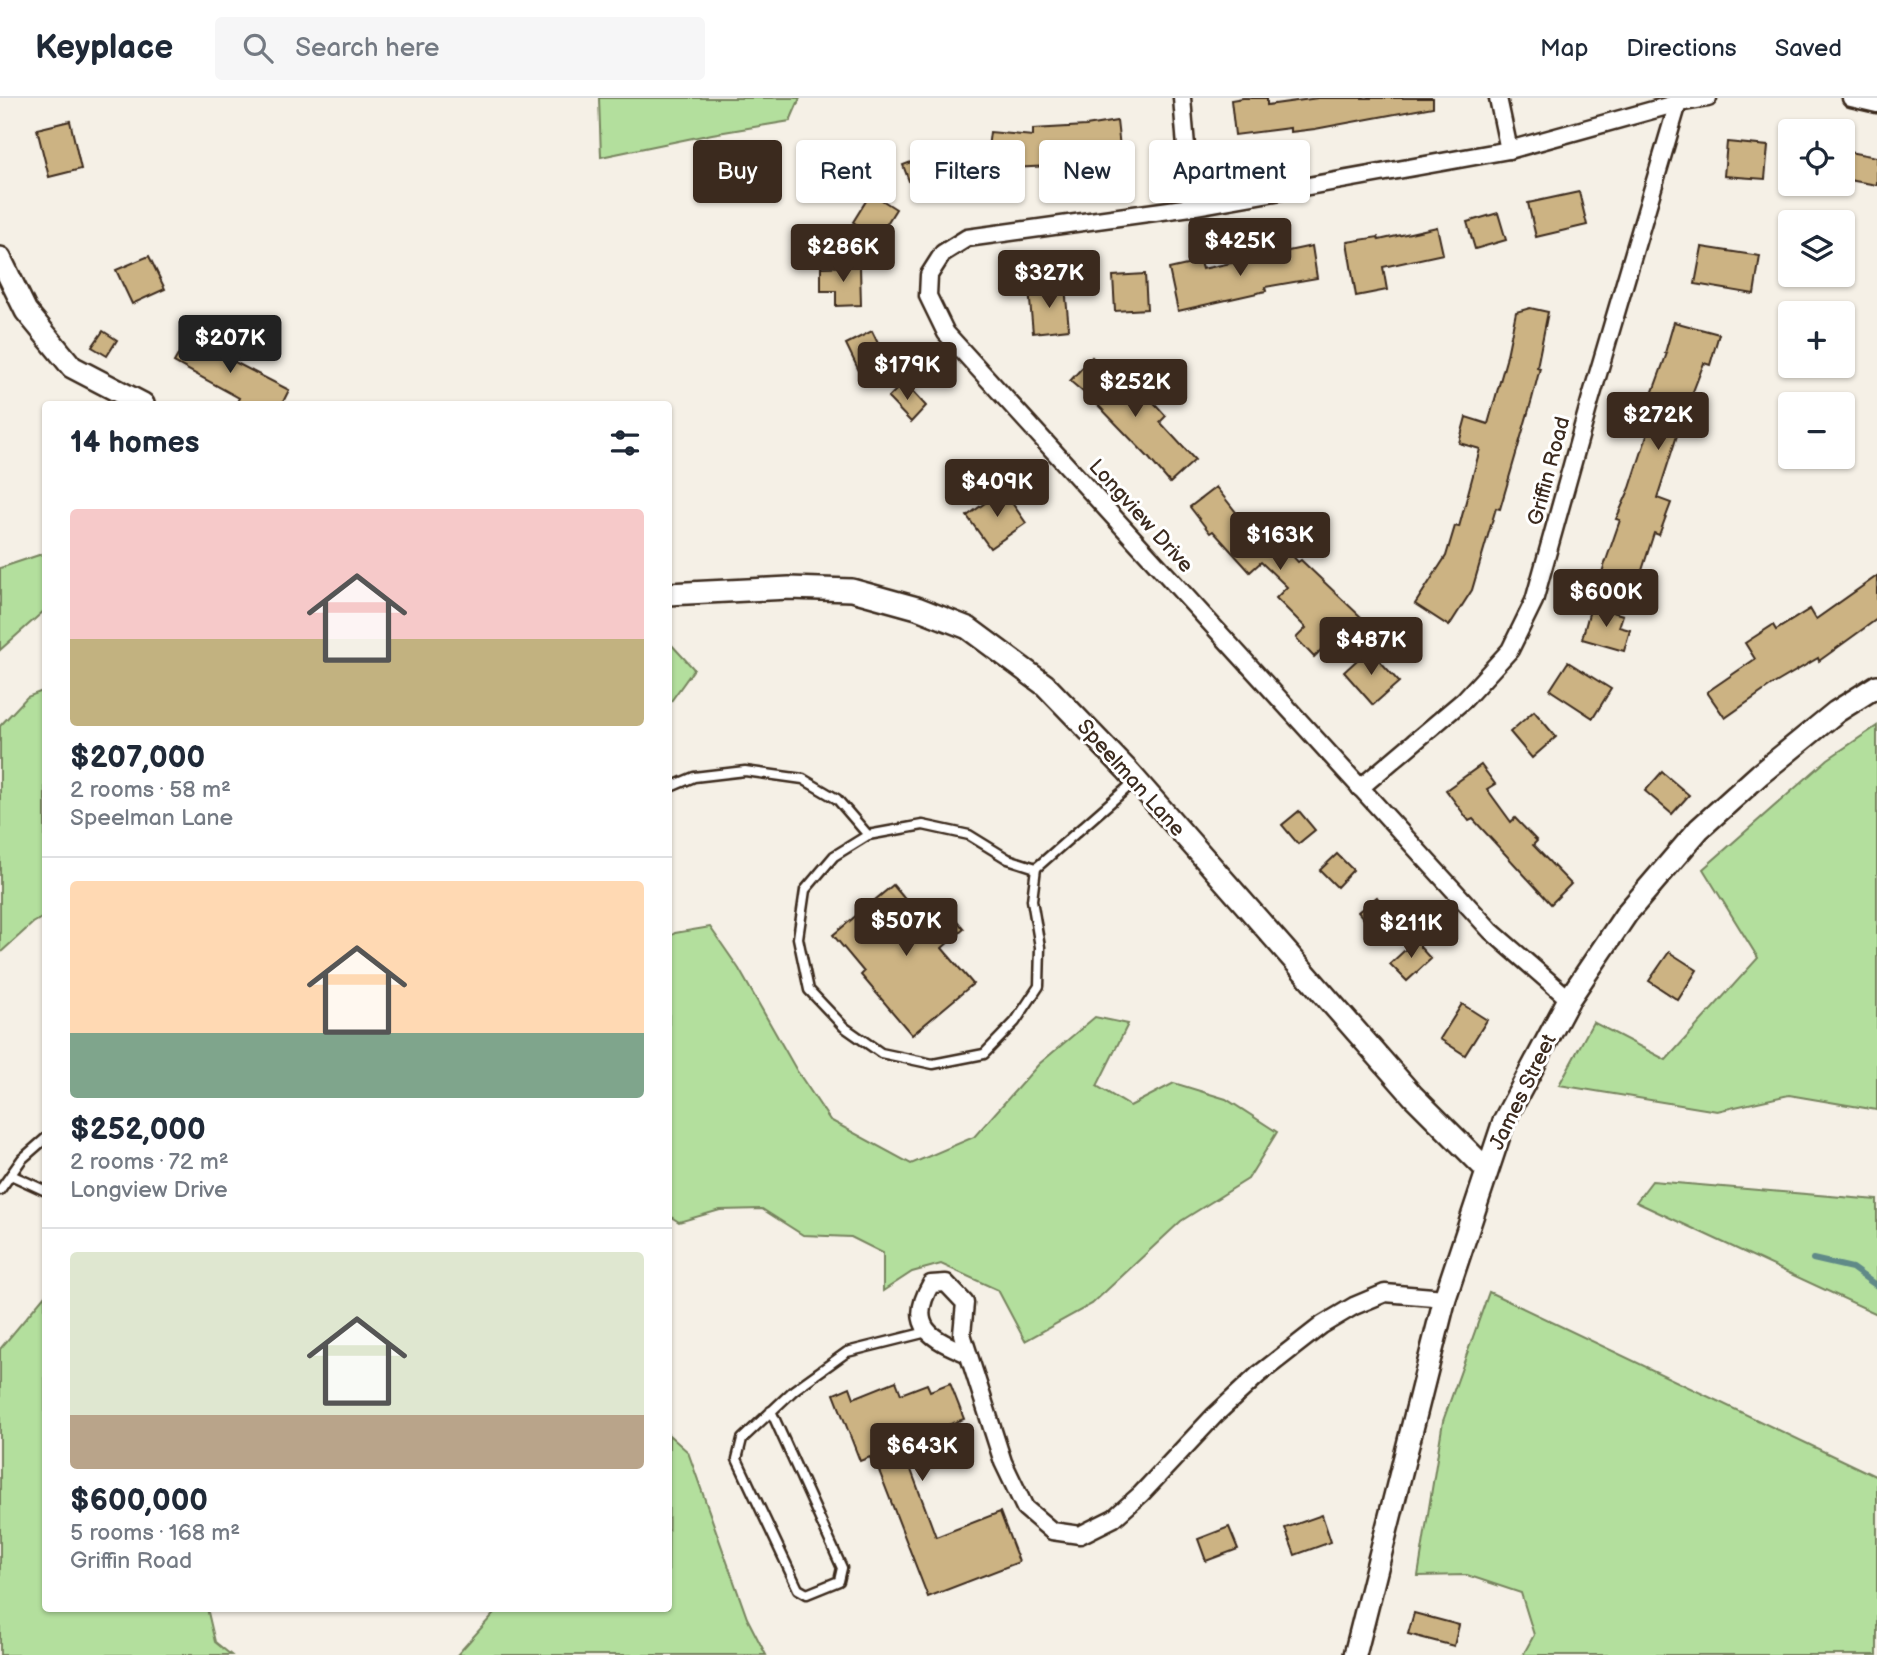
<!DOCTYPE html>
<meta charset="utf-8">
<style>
:root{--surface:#fff;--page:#f6f6f7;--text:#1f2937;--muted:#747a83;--line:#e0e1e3;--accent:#3b2a1e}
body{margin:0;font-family:"Balsamiq Sans",sans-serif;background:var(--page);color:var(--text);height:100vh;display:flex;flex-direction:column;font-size:26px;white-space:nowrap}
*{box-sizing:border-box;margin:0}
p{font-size:23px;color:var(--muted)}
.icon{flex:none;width:38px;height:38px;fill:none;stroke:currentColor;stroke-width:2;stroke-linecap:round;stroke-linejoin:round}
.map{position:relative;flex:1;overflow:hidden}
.side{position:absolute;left:42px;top:303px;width:630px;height:1211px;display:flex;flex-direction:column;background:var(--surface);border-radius:7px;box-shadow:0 2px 5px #0004}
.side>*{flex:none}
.banner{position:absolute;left:693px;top:42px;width:665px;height:63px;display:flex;gap:14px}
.tools{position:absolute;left:1778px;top:21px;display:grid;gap:14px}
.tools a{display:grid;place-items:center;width:77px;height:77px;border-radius:7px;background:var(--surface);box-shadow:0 2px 5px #0004;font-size:35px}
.price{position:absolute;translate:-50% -60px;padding:0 16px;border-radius:7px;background:var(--accent);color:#fff;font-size:23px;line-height:46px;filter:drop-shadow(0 2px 4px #0008)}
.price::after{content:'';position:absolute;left:50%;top:42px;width:21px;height:16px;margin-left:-10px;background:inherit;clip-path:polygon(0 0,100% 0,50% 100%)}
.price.selected{background:#222;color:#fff}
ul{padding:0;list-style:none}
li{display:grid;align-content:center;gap:14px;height:371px;padding:0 28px}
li+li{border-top:2px solid var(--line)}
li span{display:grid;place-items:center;height:217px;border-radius:7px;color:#555}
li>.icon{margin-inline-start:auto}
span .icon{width:126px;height:126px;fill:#fffc;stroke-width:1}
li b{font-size:30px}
h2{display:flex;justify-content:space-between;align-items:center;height:84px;padding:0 28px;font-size:30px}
.chip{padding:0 24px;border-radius:7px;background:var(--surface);box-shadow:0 2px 5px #0004;font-size:24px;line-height:63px}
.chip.selected{background:var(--accent);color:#fff}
header{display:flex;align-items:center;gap:42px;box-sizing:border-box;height:98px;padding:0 35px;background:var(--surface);border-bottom:2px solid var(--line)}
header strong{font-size:33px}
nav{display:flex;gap:38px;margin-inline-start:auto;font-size:24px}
.search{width:490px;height:63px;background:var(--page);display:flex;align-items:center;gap:18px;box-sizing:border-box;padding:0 24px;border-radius:7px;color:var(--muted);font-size:26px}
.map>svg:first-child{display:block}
</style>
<header>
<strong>Keyplace</strong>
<div class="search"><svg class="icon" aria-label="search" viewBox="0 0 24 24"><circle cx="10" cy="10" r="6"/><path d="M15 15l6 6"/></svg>Search here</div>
<nav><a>Map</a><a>Directions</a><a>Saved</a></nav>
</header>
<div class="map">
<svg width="1877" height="1557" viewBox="0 0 1877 1557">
<rect width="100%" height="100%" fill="#f5f0e6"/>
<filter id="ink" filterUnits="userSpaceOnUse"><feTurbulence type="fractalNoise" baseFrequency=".0143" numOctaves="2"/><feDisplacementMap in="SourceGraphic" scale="14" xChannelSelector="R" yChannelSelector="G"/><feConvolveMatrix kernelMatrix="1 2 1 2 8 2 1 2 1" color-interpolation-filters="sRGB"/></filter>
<g filter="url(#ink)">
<g fill="#b3df9d" stroke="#77845e" stroke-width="2">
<polygon points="599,0 800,0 790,23 712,36 601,59"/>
<polygon points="45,455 45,512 0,552 0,470"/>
<polygon points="669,544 694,571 669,606"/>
<polygon points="45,592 45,818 33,825 0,855 0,628 27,599"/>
<polygon points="1877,628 1877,1012 1789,997 1717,1013 1559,987 1593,924 1666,962 1758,860 1703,771 1828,661"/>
<polygon points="710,829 739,871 797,973 830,1022 911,1066 974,1039 1039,966 1095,919 1128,926 1097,988 1130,1008 1174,985 1226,1001 1277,1034 1248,1081 1181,1123 1092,1206 1025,1243 998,1192 941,1166 912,1174 883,1193 883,1155 851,1139 803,1137 762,1111 720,1112 679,1124 668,1117 669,839 675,835"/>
<polygon points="1652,1083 1877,1102 1877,1216 1636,1104"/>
<polygon points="1489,1194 1877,1379 1877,1557 1523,1557 1534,1537 1521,1495 1467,1477 1418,1478 1443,1323"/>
<polygon points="45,1197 46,1510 207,1510 215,1544 231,1557 0,1557 0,1251"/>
<polygon points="669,1337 688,1354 747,1520 766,1557 457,1557 499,1510 668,1510"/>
</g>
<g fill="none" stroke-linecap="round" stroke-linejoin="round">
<polyline stroke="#608a88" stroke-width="6" points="1813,1161 1852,1170 1877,1188"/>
</g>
<g fill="#ccb383" stroke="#3b2a1e" stroke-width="2">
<polygon points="1243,0 1267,0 1267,7 1318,0 1433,0 1433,9 1315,31 1290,34 1290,30 1235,37 1231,2"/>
<polygon points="70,23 81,71 49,79 37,31"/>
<polygon points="1117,23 1122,67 1091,70 1090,66 1012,70 1012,74 975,70 977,49 988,50 990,34 1033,38 1033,31 1086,28"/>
<polygon points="1727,44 1768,48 1765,81 1724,78"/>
<polygon points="1843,53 1877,59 1877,87 1843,81"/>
<polygon points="935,55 945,79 912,91 903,67"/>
<polygon points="1579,94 1587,127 1536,139 1528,105"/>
<polygon points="871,95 896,111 878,140 853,124"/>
<polygon points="1498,115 1506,142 1475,151 1467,124"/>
<polygon points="1437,129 1443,156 1383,169 1387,192 1356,198 1347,144 1378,139 1379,142"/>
<polygon points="1312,148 1317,180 1265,189 1266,193 1178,213 1169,171 1200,164 1202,171"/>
<polygon points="1702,149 1760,158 1754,196 1695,186"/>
<polygon points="149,158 165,191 132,206 116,172"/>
<polygon points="860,168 861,207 836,208 836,193 821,193 821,169"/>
<polygon points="1145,176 1147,211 1115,213 1113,178"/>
<polygon points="1065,189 1069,231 1033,235 1029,192"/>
<polygon points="1530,210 1548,214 1537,269 1540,270 1532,301 1500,411 1496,410 1472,492 1449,528 1415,506 1446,458 1455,428 1459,429 1480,351 1459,345 1466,319 1488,326 1506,262 1516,214"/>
<polygon points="1674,224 1719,236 1710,267 1704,265 1682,322 1657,400 1671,405 1659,437 1654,435 1637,488 1601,477 1620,422 1616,421 1630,390 1655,313 1647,310 1667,255 1665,255"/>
<polygon points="103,233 117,242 107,258 92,249"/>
<polygon points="872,233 886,262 860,275 846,246"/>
<polygon points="186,243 207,254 213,244 232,255 229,261 289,292 282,306 236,306 239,300 174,264"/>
<polygon points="1092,259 1138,305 1147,297 1166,318 1160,324 1195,362 1170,385 1148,359 1095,304 1070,283"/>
<polygon points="904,284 926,308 911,324 888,300"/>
<polygon points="1216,389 1247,428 1257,418 1298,464 1301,462 1362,520 1346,536 1342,531 1314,559 1296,540 1306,530 1276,500 1287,489 1261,464 1250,474 1213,433 1210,435 1190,409"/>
<polygon points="1003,392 1026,425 990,450 967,418"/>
<polygon points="1877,478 1877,521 1819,563 1818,560 1772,587 1725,620 1707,594 1755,561 1745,545 1773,527 1776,532 1810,511 1816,521"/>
<polygon points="1591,508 1623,517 1619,529 1630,532 1624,553 1582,541"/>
<polygon points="1369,551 1399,584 1373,607 1344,574"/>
<polygon points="1568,564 1611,591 1593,620 1550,592"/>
<polygon points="1534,613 1556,639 1532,660 1510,634"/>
<polygon points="1481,667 1495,686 1487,691 1511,724 1515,720 1537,743 1533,747 1571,786 1551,806 1473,721 1469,723 1446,692"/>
<polygon points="1662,674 1689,697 1672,716 1645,693"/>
<polygon points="1299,713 1315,732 1298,746 1282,727"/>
<polygon points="1337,756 1353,772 1337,789 1320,772"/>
<polygon points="893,787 926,826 945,809 964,831 942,850 973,886 912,937 861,877 864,874 833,837"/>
<polygon points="1377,799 1392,819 1374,833 1358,814"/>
<polygon points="1420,838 1420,849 1431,861 1407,883 1390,866"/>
<polygon points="1669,854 1697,872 1678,902 1649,883"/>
<polygon points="1462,906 1487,922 1465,957 1440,941"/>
<polygon points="896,1283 901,1296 927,1286 930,1293 950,1285 964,1321 913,1340 915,1348 904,1353 936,1439 1000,1414 1019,1464 928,1499 878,1370 875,1371 870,1359 860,1363 834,1296 850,1289 854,1300"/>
<polygon points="1322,1417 1331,1444 1295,1457 1285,1430"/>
<polygon points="1229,1429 1238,1451 1206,1463 1198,1441"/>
<polygon points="1414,1515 1459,1527 1454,1548 1408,1536"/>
</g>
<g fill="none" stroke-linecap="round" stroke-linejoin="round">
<g stroke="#3b2a1e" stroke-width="13">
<g id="service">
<polyline points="668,690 694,679 745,673 803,681 837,701 868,737 923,727 969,737 1008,761 1036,770 1135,683"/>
<polyline points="868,737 834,758 805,792 798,840 809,892 844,929 881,955 933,966 984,956 1015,924 1039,888 1040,849 1032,802 1036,770"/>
<polyline points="11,1077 46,1093"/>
<polyline points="0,1092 22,1061 46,1040"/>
<polyline points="771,1313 842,1470 839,1483 807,1496 798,1491 737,1361 742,1341 794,1292 847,1254 927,1234"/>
</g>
</g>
<g stroke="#3b2a1e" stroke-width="21">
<g id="minor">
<polyline points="1182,0 1191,109"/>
<polyline points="1498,0 1509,52"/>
<polyline points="1851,0 1877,6"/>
<polyline points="1360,690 1464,602 1510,552 1534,503 1590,303 1678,5"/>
<polyline points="1569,901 1491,833 946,235 928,198 929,177 943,155 967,140 1191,109 1509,52 1678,5 1708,0"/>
<path d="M968,1256C932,1241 906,1229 931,1186L946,1185L965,1205L962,1236L1003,1364L1025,1410L1052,1433L1080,1437L1114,1420L1141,1396L1214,1318L1258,1277L1322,1227L1354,1208L1385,1195L1445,1200"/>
</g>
</g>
<g stroke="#3b2a1e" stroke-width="26">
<g id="tertiary">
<polyline points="0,160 26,213 72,269 143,306"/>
<polyline points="668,496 789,490 852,492 917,510 968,530 1045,587 1127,672 1413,998 1487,1072"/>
<polyline points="1355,1557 1445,1200 1504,1023 1569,901 1627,815 1699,731 1760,676 1836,614 1877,588"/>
</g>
</g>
<use href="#service" stroke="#fff" stroke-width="8"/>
<use href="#minor" stroke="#fff" stroke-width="16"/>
<use href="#tertiary" stroke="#fff" stroke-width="21"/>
</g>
</g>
<g text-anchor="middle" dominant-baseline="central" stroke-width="6" stroke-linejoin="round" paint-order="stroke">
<g font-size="21" fill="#3b2a1e" stroke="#fff">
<text transform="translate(1549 373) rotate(-75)">Griffin Road</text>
<text transform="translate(1141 418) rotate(48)">Longview Drive</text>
<text transform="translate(1131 680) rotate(48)">Speelman Lane</text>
<text transform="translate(1523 994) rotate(-64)">James Street</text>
</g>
</g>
</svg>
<div class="tools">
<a><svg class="icon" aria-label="locate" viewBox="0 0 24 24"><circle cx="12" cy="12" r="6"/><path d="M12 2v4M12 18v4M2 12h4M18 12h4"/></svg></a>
<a><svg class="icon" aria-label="layers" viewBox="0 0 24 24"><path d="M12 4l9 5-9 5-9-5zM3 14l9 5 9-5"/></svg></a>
<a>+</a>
<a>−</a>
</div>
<b class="price" style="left:1240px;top:180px">$425K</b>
<b class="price" style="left:843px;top:186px">$286K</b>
<b class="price" style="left:1049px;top:212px">$327K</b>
<b class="price selected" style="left:230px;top:277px">$207K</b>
<b class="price" style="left:907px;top:304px">$179K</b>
<b class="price" style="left:1135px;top:321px">$252K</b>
<b class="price" style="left:1658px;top:354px">$272K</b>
<b class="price" style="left:997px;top:421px">$409K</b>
<b class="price" style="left:1280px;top:474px">$163K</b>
<b class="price" style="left:1606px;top:531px">$600K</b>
<b class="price" style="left:1371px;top:579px">$487K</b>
<b class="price" style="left:906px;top:860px">$507K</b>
<b class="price" style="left:1411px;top:862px">$211K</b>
<b class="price" style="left:922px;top:1385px">$643K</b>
<div class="banner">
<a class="chip selected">Buy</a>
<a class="chip">Rent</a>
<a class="chip">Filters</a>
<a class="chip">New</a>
<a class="chip">Apartment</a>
</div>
<section class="side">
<h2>14 homes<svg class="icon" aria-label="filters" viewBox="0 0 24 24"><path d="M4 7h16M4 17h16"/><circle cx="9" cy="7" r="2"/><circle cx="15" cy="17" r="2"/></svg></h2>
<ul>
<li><span style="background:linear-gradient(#f6c9c9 60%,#c2b280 0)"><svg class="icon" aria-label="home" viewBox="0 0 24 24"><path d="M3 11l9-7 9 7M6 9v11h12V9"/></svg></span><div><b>$207,000</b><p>2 rooms · 58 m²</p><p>Speelman Lane</p></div></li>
<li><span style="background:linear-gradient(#ffd9b3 70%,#7fa58c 0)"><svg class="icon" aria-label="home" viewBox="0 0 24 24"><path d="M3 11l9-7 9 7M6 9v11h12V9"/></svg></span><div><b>$252,000</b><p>2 rooms · 72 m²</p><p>Longview Drive</p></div></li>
<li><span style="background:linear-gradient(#dfe7d0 75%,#b9a48a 0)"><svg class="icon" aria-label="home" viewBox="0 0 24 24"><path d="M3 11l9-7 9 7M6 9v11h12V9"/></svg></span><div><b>$600,000</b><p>5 rooms · 168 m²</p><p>Griffin Road</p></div></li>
</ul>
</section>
</div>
